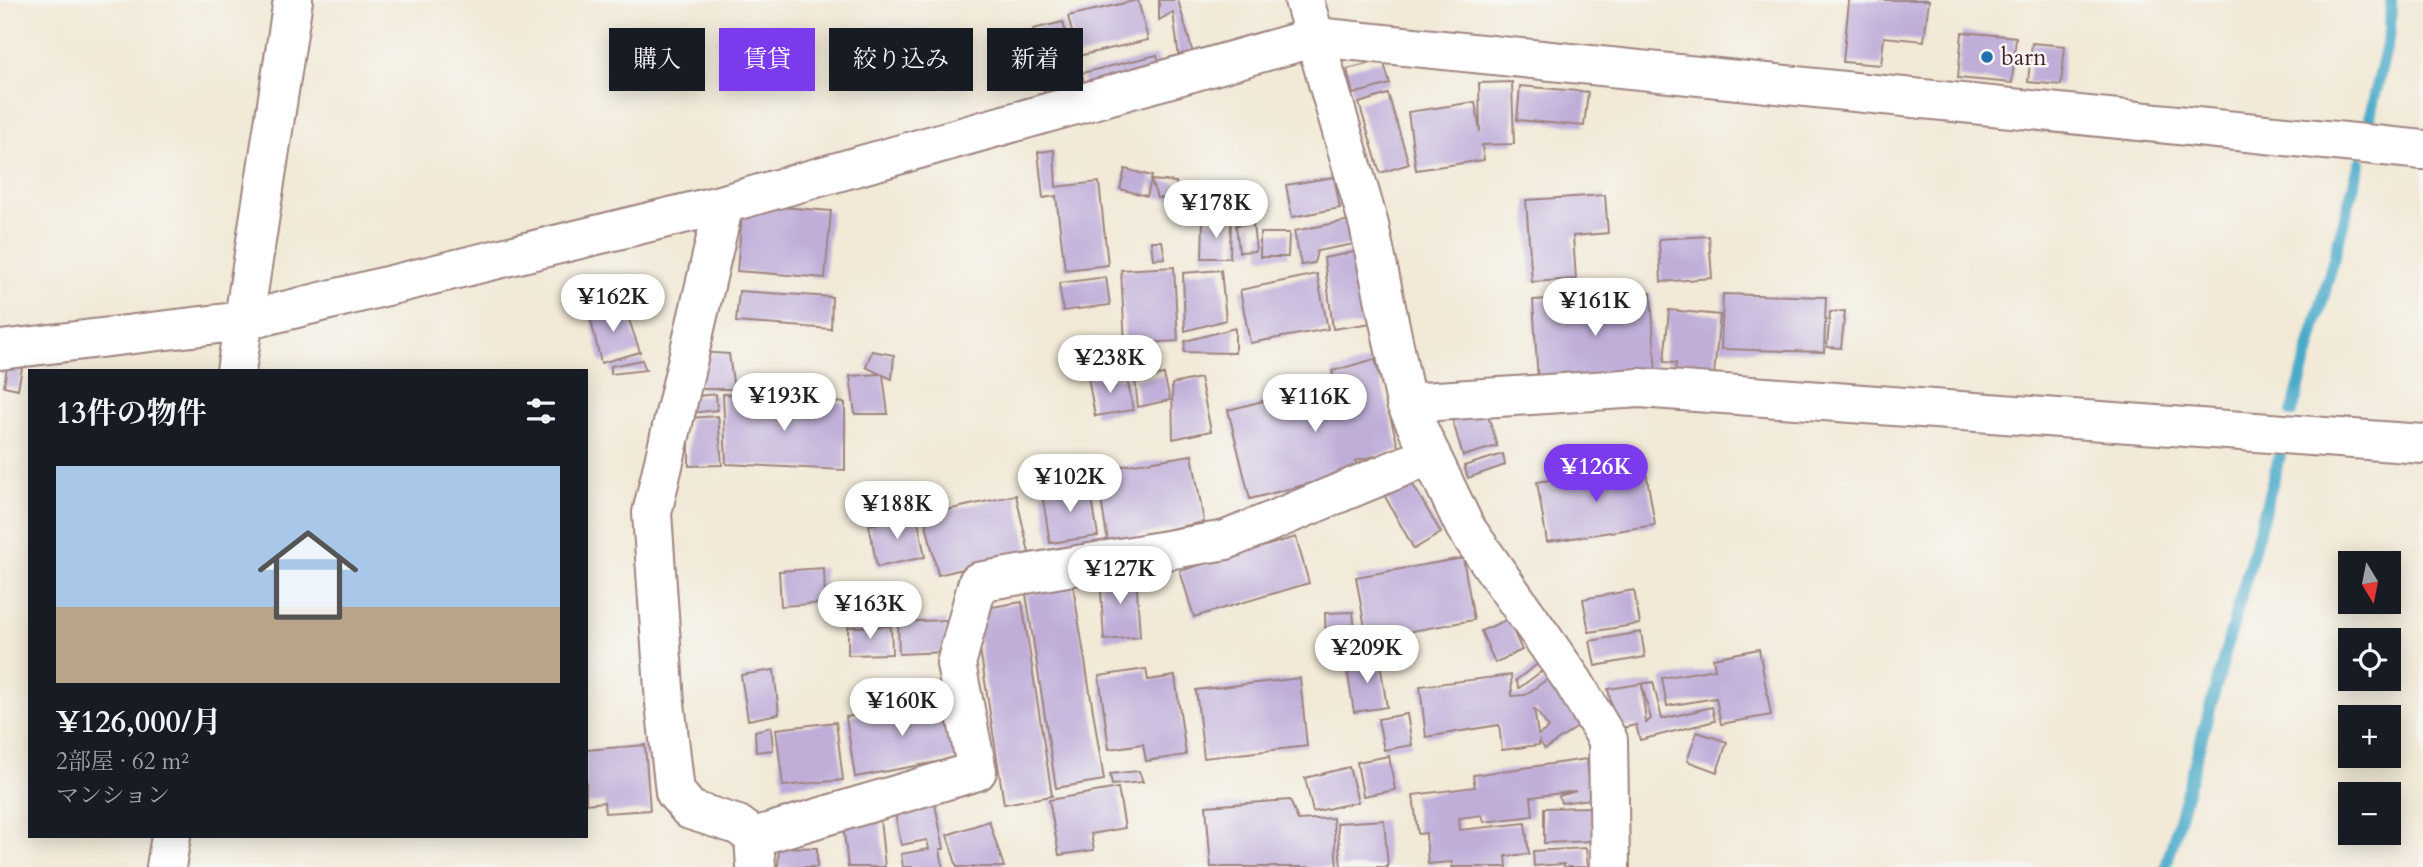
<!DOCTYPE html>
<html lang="ja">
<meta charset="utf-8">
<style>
:root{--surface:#171b24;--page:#20242c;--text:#f1f3f6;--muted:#9ea1a6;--line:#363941;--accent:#7c3aed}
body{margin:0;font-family:Cardo,"Noto Serif JP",serif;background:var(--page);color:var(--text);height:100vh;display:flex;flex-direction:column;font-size:26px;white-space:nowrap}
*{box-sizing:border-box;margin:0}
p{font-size:23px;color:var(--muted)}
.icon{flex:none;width:38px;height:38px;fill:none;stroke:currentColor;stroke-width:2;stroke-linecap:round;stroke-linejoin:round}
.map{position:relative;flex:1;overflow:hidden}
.panel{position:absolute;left:28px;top:369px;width:560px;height:469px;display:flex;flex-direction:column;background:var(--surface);border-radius:0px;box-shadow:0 4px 18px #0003}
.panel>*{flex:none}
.guide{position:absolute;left:609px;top:28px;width:665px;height:63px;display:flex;gap:14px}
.needle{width:46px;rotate:170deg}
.controls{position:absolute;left:2338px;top:551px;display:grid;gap:14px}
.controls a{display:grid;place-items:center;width:63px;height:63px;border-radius:0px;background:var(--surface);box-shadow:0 4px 18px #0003;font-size:35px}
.price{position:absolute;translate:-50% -60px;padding:0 16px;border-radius:24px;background:#fff;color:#222;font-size:23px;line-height:46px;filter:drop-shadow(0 2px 4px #0008)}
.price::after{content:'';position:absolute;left:50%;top:42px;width:21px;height:16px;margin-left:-10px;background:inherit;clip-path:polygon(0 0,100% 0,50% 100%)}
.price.active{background:var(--accent);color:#fff}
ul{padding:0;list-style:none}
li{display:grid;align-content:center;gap:14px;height:371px;padding:0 28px}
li+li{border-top:2px solid var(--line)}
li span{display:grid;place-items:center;height:217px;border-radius:0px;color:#555}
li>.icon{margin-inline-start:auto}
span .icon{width:126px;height:126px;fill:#fffc;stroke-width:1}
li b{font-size:30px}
h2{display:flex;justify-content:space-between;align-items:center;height:84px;padding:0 28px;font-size:30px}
.tag{padding:0 24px;border-radius:0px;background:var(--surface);box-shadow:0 4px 18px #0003;font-size:24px;line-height:63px}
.tag.active{background:var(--accent);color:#fff}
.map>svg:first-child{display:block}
</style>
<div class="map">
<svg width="2423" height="867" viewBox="0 0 2423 867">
<rect width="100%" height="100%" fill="#f6f6f2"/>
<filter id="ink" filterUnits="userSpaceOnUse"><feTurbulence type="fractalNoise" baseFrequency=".0143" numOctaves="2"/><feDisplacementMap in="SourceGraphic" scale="14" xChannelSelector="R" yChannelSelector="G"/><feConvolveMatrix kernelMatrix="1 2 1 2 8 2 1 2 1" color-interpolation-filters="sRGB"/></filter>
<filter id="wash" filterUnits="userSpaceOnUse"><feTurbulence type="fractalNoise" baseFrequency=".00686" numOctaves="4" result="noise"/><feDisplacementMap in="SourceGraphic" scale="28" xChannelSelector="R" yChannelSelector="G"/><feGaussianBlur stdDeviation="1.57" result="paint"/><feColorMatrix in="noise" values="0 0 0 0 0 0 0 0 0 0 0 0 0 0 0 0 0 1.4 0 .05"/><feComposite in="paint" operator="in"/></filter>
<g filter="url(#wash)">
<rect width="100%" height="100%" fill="#f2e9d6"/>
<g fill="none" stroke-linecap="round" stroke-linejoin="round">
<g stroke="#4aaac9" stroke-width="12">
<polyline points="2370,116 2390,32 2391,0"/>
<polyline points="2292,412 2360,162"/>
<polyline points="2166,867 2280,455"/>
</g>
</g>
<g id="blocks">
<g fill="#c0aed9" fill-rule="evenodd">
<polygon points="1138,0 1148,40 1078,56 1068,16"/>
<polygon points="1159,0 1178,0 1194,57 1180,66 1173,12 1159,20"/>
<polygon points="1849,0 1929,0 1924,41 1884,37 1881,65 1843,62"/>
<polygon points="1063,22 1071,54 1042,61 1033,29"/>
<polygon points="1962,32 2016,37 2012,83 1958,78"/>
<polygon points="2032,43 2065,46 2061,85 2028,82"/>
<polygon points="1157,55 1163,76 1085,91 1082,73"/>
<polygon points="1383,60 1390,84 1353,94 1347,69"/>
<polygon points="1058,66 1061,80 1073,75 1077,94 1045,100 1042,71"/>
<polygon points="1512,82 1514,144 1482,145 1484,160 1416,170 1408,112 1475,102 1480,132 1479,83"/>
<polygon points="1520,86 1588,92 1584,126 1517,120"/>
<polygon points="1388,94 1409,164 1380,173 1359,103"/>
<polygon points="1054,150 1056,187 1099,182 1108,265 1065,270 1056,196 1043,198 1038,152"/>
<polygon points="1125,169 1152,176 1151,180 1176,182 1178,199 1157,198 1151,180 1147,196 1120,189"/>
<polygon points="1334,177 1340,208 1292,217 1286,185"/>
<polygon points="1252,195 1253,218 1236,219 1235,196"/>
<polygon points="1605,195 1608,233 1573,236 1576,279 1532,282 1526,200"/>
<polygon points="743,204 831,211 825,278 737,271"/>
<polygon points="1356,219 1360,243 1317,251 1314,263 1301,265 1294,231"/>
<polygon points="1203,221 1231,221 1230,258 1202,258"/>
<polygon points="1253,224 1256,251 1239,252 1236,225"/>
<polygon points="1260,233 1289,233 1288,257 1260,257"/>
<polygon points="1709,236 1712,278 1661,282 1659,239"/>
<polygon points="1151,241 1162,241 1165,258 1153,259"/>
<polygon points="1359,251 1372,323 1333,329 1324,258"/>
<polygon points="1174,267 1178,341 1125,344 1121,270"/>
<polygon points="1221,270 1226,320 1185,331 1183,273"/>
<polygon points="1317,274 1328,329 1250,343 1240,290"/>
<polygon points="1106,277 1110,305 1063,311 1059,283"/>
<polygon points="739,291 832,297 831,329 736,322"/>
<polygon points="1651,293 1656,376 1538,382 1533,300"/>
<polygon points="1723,294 1826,297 1824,352 1721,349"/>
<polygon points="624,305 640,352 601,363 589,312"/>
<polygon points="1669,310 1720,315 1713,385 1674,381 1676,363 1664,362"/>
<polygon points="1845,311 1841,348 1827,347 1830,312"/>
<polygon points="1235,328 1235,353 1184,352 1185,341"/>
<polygon points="872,351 894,355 892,379 883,375 888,414 855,414 850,376 880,374 866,367"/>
<polygon points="698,352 729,354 734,389 700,389"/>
<polygon points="1375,359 1399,450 1355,461 1358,471 1250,499 1228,410 1267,400 1271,413 1338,395 1332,371"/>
<polygon points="642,360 646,370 611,374 611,366"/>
<polygon points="7,366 22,368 18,389 4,386"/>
<polygon points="1164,375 1170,400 1138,407 1135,380"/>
<polygon points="1088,377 1127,378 1133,410 1095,416"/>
<polygon points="1200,378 1211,431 1173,439 1172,384"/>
<polygon points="776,382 776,393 742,391 742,385"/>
<polygon points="716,394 717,410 690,413 689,397"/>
<polygon points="723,394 845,403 845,470 726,464"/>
<polygon points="1485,405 1497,446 1463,456 1451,415"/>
<polygon points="718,416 722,465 689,466 689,418"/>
<polygon points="1503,454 1505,465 1468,478 1464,466"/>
<polygon points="1192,455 1204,522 1108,542 1096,470"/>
<polygon points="1645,465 1655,525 1547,542 1537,482"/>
<polygon points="1409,478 1441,533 1414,549 1383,493"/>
<polygon points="1090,485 1098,536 1050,543 1042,493"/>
<polygon points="1016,495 1029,553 938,575 924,515"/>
<polygon points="917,516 925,557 877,567 869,525"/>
<polygon points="1296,537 1309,583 1194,617 1180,571"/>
<polygon points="1463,558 1474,620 1367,639 1356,577"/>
<polygon points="824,568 825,603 781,606 779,571"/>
<polygon points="1136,573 1140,637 1104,640 1100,575"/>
<polygon points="1073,586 1104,780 1056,788 1026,594"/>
<polygon points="1634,590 1640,624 1589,632 1583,599"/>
<polygon points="1022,602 1052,796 1004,804 974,610"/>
<polygon points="868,606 892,608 893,619 867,616"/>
<polygon points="861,607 862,615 835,620 831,612"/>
<polygon points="1353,612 1357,647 1326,649 1325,613"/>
<polygon points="1508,619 1522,650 1495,663 1481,631"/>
<polygon points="946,620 947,652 899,654 898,622"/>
<polygon points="891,626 892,654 848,655 848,627"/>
<polygon points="1641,632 1645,657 1595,666 1590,641"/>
<polygon points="1759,649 1771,715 1721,724 1716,698 1667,706 1662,678 1715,669 1713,658"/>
<polygon points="1379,657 1387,707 1354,712 1346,663"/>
<polygon points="1543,660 1546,668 1519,688 1516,680"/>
<polygon points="1146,669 1148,680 1175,676 1186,755 1146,761 1143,744 1109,749 1099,676"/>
<polygon points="774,670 779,714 748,720 741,675"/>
<path d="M1511,675L1512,696L1525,695L1549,678L1582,724L1545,749L1539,741V745L1502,750L1499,725L1426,737L1420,686ZM1534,708L1549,728L1538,735Z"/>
<polygon points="1300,678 1307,746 1204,758 1196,690"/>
<path d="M1653,682L1662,719L1712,707L1715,721L1640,740L1636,725L1616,729L1608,689ZM1642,685L1651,719L1646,723Z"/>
<polygon points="948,700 959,758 855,777 846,717"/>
<polygon points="1407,714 1412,745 1384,750 1378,719"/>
<polygon points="836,722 843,780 783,786 776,729"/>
<polygon points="771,727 773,750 756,752 755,731"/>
<polygon points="1697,732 1727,742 1717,772 1687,761"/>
<polygon points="645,745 650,810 605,813 604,802 586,804 586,750"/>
<polygon points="1389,756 1395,790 1363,796 1357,762"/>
<polygon points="1587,759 1591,799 1561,803 1559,796 1576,791 1531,797 1533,816 1484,822 1482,815 1459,818 1460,830 1525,823 1529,854 1506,856 1507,867 1452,867 1452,862 1428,864 1426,833 1418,834 1413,795 1475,787 1473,775"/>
<polygon points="1349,767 1358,802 1313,812 1305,778"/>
<polygon points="1139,771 1143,782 1112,785 1110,774"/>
<polygon points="1118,788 1125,828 1091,834 1094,850 1059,855 1049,800"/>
<polygon points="934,799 944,849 940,849 943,867 903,867 901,854 929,849 927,840 901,845 894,807"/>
<polygon points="1290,800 1298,820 1333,818 1337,867 1211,867 1206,806"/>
<polygon points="1593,807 1593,841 1544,843 1544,808"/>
<polygon points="880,819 885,867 848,867 843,823"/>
<polygon points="1384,820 1388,867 1341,867 1337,823"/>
<polygon points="989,821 1004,867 957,867 947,835"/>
<polygon points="779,847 817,848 817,867 778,867"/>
<polygon points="1586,848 1588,867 1564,867 1564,864 1534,866 1533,851"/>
</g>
</g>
</g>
<g filter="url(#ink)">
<use href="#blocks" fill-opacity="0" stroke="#9e8480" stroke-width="2"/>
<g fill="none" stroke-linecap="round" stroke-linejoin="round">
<g stroke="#9e8480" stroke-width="42">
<g id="minor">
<polyline points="1304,0 1369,225 1406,403 1465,527 1573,681 1608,740 1610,867"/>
<polyline points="724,204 652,513 665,703 675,792 690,810 738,825 754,837 756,867"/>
<polyline points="0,350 243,321 724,204 1316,37 2423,150"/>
<polyline points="236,371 293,0"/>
<polyline points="1406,403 1640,388 2423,444"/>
<polyline points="754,837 977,771 956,664 978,582 1226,540 1431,455"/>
<polyline points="166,867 171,836"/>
</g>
</g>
<use href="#minor" stroke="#fff" stroke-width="38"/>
</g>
</g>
<circle fill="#1f6fb2" stroke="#f6f6f2" stroke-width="2.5" cx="1987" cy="57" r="7"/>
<g text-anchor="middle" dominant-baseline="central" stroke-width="5" stroke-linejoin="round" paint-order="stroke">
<g font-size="24" fill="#4a1f2b" stroke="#f6f6f2" text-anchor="start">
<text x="2001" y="57">barn</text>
</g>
</g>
</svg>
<div class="controls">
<a><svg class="needle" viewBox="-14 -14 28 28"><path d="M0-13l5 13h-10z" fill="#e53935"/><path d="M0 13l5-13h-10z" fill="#9ea1a6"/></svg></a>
<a><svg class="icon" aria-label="locate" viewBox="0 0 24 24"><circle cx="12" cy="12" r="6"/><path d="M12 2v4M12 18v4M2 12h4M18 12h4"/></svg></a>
<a>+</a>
<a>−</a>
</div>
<b class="price" style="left:1216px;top:240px">¥178K</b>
<b class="price" style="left:613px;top:334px">¥162K</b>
<b class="price" style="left:1595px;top:338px">¥161K</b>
<b class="price" style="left:1110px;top:395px">¥238K</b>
<b class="price" style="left:784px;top:433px">¥193K</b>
<b class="price" style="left:1315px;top:434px">¥116K</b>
<b class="price active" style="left:1596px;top:504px">¥126K</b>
<b class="price" style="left:1070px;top:514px">¥102K</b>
<b class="price" style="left:897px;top:541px">¥188K</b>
<b class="price" style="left:1120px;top:606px">¥127K</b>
<b class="price" style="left:870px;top:641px">¥163K</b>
<b class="price" style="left:1367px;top:685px">¥209K</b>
<b class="price" style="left:902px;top:738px">¥160K</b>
<div class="guide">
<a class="tag">購入</a>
<a class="tag active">賃貸</a>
<a class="tag">絞り込み</a>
<a class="tag">新着</a>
</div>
<section class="panel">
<h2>13件の物件<svg class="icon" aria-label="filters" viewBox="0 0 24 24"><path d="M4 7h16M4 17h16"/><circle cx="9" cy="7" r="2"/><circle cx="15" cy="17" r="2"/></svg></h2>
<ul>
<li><span style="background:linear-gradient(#a9c7e8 65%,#b9a48a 0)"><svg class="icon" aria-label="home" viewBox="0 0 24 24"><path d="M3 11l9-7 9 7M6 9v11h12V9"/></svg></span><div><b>¥126,000/月</b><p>2部屋 · 62 m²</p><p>マンション</p></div></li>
</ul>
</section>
</div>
